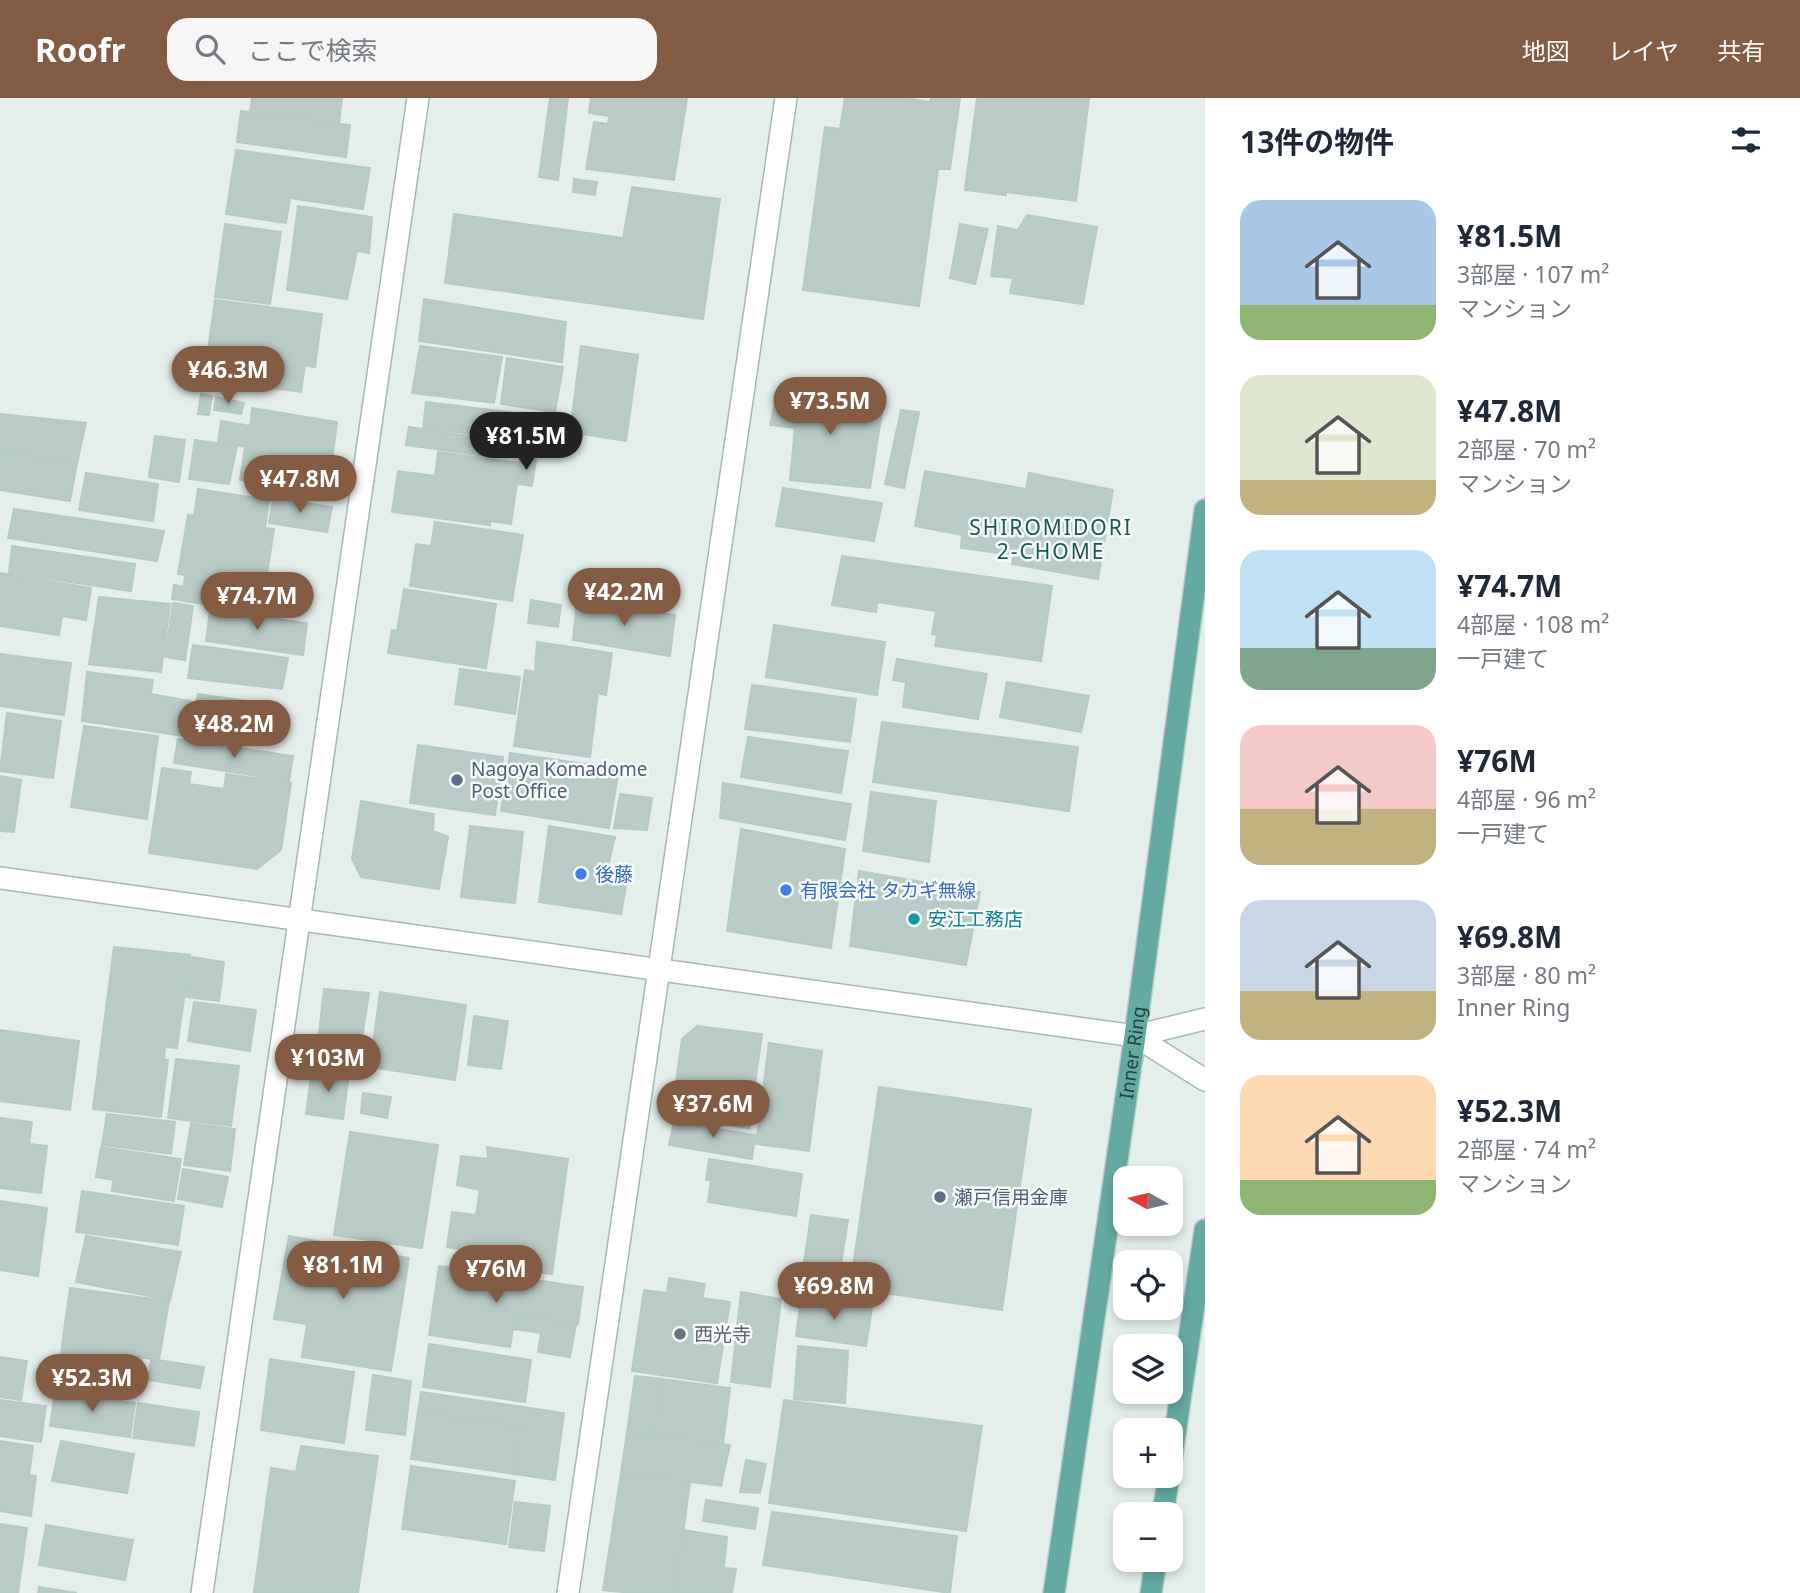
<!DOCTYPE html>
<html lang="ja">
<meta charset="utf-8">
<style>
:root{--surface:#fff;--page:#f6f6f7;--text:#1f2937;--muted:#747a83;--accent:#845b43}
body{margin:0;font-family:"Noto Sans","Noto Sans JP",sans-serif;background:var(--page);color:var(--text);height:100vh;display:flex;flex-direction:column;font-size:26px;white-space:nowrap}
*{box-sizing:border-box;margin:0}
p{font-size:23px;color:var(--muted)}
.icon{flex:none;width:38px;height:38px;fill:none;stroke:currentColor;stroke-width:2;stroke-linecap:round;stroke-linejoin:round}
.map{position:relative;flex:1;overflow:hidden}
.details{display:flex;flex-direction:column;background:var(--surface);width:595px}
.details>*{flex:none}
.needle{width:46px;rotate:278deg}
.fabs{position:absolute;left:1113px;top:1068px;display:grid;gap:14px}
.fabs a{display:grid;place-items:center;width:70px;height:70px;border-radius:14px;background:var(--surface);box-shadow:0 4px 10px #0003;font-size:35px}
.price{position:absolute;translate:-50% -60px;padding:0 16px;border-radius:24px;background:var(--accent);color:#fff;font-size:23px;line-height:46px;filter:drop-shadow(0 2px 4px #0008)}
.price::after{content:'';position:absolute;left:50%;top:42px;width:21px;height:16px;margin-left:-10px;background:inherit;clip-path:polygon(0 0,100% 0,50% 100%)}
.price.selected{background:#222;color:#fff}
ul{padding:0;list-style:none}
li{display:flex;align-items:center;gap:21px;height:175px;padding:0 35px}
li span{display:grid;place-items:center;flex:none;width:196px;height:140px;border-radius:21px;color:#555}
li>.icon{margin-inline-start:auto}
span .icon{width:84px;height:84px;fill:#fffc;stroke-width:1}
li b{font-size:30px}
h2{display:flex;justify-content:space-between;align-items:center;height:84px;padding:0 35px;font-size:30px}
header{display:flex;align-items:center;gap:42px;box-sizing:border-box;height:98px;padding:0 35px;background:var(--accent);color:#fff}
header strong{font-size:33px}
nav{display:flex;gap:38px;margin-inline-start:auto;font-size:24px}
.search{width:490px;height:63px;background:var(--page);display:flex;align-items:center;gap:18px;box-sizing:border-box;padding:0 24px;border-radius:21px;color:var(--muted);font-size:26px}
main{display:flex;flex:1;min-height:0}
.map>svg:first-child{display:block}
</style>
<header>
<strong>Roofr</strong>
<div class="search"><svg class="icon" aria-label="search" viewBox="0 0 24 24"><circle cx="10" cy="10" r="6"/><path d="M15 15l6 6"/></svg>ここで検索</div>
<nav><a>地図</a><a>レイヤ</a><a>共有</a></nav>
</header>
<main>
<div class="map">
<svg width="1205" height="1495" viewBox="0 0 1205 1495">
<rect width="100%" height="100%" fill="#e4efec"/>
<g fill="#b9cbc6" stroke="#b6cac5" stroke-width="2">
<polygon points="252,0 342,0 339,26 250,14"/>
<polygon points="550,0 568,0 558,82 539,79"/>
<polygon points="591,0 687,0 674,82 586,71 594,24 608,26 609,18 589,15"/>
<polygon points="845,0 904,0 930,4 931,0 960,0 950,71 938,71 919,208 803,192 825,29 840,31"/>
<polygon points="977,0 1089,0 1076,103 1006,94 1006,97 965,92"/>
<polygon points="241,13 350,27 346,59 237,44"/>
<polygon points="236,52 370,70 363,111 290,100 286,125 226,116"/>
<polygon points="574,81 597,84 595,97 573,94"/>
<polygon points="632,89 720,101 703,221 445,185 454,116 623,140"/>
<polygon points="298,108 372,119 369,155 357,153 347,201 287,192"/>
<polygon points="1027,117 1097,129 1083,206 1010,195 1013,180 991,178 998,128 1018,132"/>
<polygon points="225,126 281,134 270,206 215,199"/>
<polygon points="960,126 988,131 975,186 950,180"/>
<polygon points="424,201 566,224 562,264 419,243"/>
<polygon points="215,202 322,216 315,269 305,267 301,294 204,281"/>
<polygon points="420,248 502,259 494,305 412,295"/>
<polygon points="581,248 638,257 626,343 570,334"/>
<polygon points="507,260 563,269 555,314 501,306"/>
<polygon points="779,289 883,308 870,390 790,382 795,330 770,327"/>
<polygon points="201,296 212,298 209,317 198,316"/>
<polygon points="216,299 244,305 241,316 214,312"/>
<polygon points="426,304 542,318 538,344 423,330"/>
<polygon points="252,310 337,324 328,394 240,382 245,349 218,344 221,323 250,328"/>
<polygon points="901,312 919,314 904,390 885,386"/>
<polygon points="0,316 86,325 77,365 0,353"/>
<polygon points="409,329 495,342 493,359 406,347"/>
<polygon points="155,338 185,342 179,384 149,379"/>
<polygon points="195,342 237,348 229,386 189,381"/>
<polygon points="0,353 77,365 70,403 0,392"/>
<polygon points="438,354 520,365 511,426 490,423 490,427 392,414 398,373 435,378"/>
<polygon points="520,360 536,362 532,388 517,386"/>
<polygon points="925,373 1026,391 1029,375 1113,392 1098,481 1012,466 1014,457 961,450 962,437 915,428"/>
<polygon points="86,375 158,386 153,423 79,412"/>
<polygon points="783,390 882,405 874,443 776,428"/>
<polygon points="198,391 269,402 265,430 274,431 265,489 287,492 282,519 172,501 174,487 184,489 185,477 178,476 188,417 194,418"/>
<polygon points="273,400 332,409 327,434 269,425"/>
<polygon points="14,411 164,433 157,463 8,440"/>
<polygon points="435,424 523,437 512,503 410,488 416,446 431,448"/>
<polygon points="12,448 135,466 131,493 9,475"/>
<polygon points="842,458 1052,488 1041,563 935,548 937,537 932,536 936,513 877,504 876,514 832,507"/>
<polygon points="0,475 91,490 86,522 62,518 59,537 0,528"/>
<polygon points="404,491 496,506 486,570 388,555 392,532 397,533"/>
<polygon points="99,499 170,506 161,574 89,566"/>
<polygon points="531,502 561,507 558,529 528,525"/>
<polygon points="577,502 675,517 670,558 573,542"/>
<polygon points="173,505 193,508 185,562 165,559"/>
<polygon points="210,512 307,525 303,557 206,543"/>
<polygon points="774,527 885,544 877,597 766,579"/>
<polygon points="537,544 612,555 606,597 598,595 590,659 514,648 525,572 535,574"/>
<polygon points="193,547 288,560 282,591 188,580"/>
<polygon points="0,556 71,565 64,617 0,608"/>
<polygon points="897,561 987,576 978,621 903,609 906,584 893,582"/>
<polygon points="460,571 520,579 515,616 455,606"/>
<polygon points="87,574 153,582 151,596 190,603 185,638 82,623"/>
<polygon points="1007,584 1089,598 1081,634 1000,619"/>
<polygon points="752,587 856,601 850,644 745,631"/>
<polygon points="198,596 269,606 264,642 192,633"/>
<polygon points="7,615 61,623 53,680 0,673"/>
<polygon points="882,624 1078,649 1069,713 873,684"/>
<polygon points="84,628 158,638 147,721 71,709"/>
<polygon points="748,639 848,653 841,695 741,679"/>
<polygon points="178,641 293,658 289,683 174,665"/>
<polygon points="418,647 503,659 495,717 410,705"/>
<polygon points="510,655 619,671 609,730 501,713"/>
<polygon points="162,670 191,674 189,686 224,691 226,676 291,685 281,752 257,771 149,755"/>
<polygon points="0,678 21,682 14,734 0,733"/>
<polygon points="723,685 851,706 845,742 720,720"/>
<polygon points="871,694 936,703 929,764 863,753"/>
<polygon points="620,696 652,700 647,732 614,730"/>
<polygon points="361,703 434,716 433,733 448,739 439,791 361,779 352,761"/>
<polygon points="470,728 523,734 515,805 461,799"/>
<polygon points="549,728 615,739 607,772 628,775 621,816 539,804"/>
<polygon points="741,731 845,751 831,850 727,833"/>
<polygon points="859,773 980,794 966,867 850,848"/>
<polygon points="114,849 190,857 177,950 165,949 164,962 168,962 161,1019 93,1011"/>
<polygon points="192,859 224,864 219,903 186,899"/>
<polygon points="324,891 369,895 358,966 316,961"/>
<polygon points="380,894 466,907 455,982 370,969"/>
<polygon points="194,904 256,912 250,953 188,943"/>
<polygon points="474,918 508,923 501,971 468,967"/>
<polygon points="697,928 762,936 749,1030 671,1019 682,941"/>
<polygon points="0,932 79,943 70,1012 0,1003"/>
<polygon points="769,945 822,953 809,1053 756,1046"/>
<polygon points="176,961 239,968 231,1028 168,1020"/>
<polygon points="312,971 349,975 343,1021 306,1016"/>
<polygon points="879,989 1031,1011 1002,1212 850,1190"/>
<polygon points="363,995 391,999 387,1020 361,1015"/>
<polygon points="107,1016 175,1024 171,1056 102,1047"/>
<polygon points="0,1020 32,1024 29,1046 47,1048 41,1095 0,1090"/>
<polygon points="674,1024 755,1037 752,1061 669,1047"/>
<polygon points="191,1025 235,1031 230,1073 184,1067"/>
<polygon points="350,1034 438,1047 422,1150 334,1137"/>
<polygon points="101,1049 181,1061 174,1103 112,1093 113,1082 96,1079"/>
<polygon points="487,1049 568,1061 552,1176 461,1163 463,1152 447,1149 452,1114 476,1117 480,1092 457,1087 461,1058 488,1061"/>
<polygon points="709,1061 802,1076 796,1118 708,1104 711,1082 706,1082"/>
<polygon points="183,1071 228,1079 222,1109 178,1101"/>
<polygon points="82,1093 184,1108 178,1147 76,1134"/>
<polygon points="0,1103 47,1110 38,1178 0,1172"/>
<polygon points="811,1117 848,1122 836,1196 800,1191"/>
<polygon points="86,1138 181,1154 170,1202 76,1184"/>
<polygon points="289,1138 409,1160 391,1273 302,1259 307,1226 274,1221"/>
<polygon points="439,1168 583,1189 578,1226 515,1217 510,1249 429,1237"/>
<polygon points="669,1180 705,1186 702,1200 730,1204 717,1285 632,1273 644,1192 667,1195"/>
<polygon points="70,1190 169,1203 159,1262 62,1247"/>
<polygon points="741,1194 781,1201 770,1289 731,1284"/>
<polygon points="801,1201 872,1210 866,1248 796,1238"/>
<polygon points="515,1217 576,1226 570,1259 538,1254 541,1235 513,1231"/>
<polygon points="429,1246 531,1262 525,1304 423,1289"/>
<polygon points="798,1248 848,1253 845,1305 794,1301"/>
<polygon points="62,1249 142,1260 138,1290 58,1279"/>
<polygon points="0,1259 27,1263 21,1302 0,1299"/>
<polygon points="151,1261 204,1269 200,1290 148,1282"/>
<polygon points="270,1261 354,1274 344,1345 261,1332"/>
<polygon points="373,1277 411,1283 405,1337 366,1332"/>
<polygon points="635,1278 662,1281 654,1337 627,1334"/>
<polygon points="662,1281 730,1290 723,1346 654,1337"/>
<polygon points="55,1293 135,1305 130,1339 50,1328"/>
<polygon points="421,1294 564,1315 555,1382 515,1376 521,1329 418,1314"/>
<polygon points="0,1302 46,1308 41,1344 0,1338"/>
<polygon points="784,1302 982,1328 966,1433 769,1405"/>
<polygon points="138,1305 199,1314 194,1348 133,1340"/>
<polygon points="418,1314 521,1329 515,1376 411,1361"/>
<polygon points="627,1334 730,1347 721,1388 621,1375"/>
<polygon points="0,1343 33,1348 29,1377 36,1378 31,1418 0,1413"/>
<polygon points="61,1343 134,1356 127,1395 52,1383"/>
<polygon points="301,1348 378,1358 358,1495 254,1494 271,1370 296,1374"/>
<polygon points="746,1362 766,1366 760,1395 740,1394"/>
<polygon points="411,1368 515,1383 506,1446 402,1431"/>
<polygon points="621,1375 690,1384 675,1495 632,1495 603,1492"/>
<polygon points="706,1402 758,1410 755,1431 703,1423"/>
<polygon points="515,1404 550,1408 544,1453 509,1449"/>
<polygon points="772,1414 957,1438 950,1495 763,1467"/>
<polygon points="0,1426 27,1430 18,1495 0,1495"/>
<polygon points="46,1427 133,1442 125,1482 39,1467"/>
<polygon points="683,1432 727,1439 724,1470 736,1471 732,1495 675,1495"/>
<polygon points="39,1489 77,1495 38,1495"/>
</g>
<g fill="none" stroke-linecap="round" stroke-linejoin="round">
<g stroke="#a6b8b5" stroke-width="24">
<g id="minor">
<polyline points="202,1495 418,0"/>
<polyline points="568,1495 786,0"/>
</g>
</g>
<g stroke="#a6b8b5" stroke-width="24">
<g id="tertiary">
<polyline points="0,780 1135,938 1205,921"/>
<polyline points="1135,938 1205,982"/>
</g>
</g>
<g stroke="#c1cbca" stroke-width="24">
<g id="primary">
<polyline points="1171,1363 1205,1132"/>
<polyline points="1163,1416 1169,1377"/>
<path id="s1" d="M1054,1495L1135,938L1205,412"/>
<polyline points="1151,1495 1156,1461"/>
</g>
</g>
<use href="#minor" stroke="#fff" stroke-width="21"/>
<use href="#tertiary" stroke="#fff" stroke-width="21"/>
<use href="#primary" stroke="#64aaa3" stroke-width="21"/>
</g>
<g fill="#5c6f8a" stroke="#f6fbf9" stroke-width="2.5">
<circle cx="457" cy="682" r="7"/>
<circle cx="940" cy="1099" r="7"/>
</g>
<g fill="#3f7fe0" stroke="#f6fbf9" stroke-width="2.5">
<circle cx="581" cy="776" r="7"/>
<circle cx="786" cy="792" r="7"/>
</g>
<circle fill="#0f9aa8" stroke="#f6fbf9" stroke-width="2.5" cx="914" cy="821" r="7"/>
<circle fill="#6b7280" stroke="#f6fbf9" stroke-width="2.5" cx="680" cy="1236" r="7"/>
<g text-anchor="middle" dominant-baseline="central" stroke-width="5" stroke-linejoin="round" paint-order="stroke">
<g font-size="19" fill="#4e5e75" stroke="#f6fbf9" text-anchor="start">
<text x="471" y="671">Nagoya Komadome<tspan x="471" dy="22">Post Office</tspan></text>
<text x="954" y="1099">瀬戸信用金庫</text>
</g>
<g font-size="19" fill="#366cbe" stroke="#f6fbf9" text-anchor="start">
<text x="595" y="776">後藤</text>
<text x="800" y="792">有限会社 タカギ無線</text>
</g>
<g font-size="19" fill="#0d838f" stroke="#f6fbf9" text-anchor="start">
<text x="928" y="821">安江工務店</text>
</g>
<g font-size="19" fill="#214440" stroke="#f6fbf9">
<text stroke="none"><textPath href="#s1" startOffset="546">Inner Ring</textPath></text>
</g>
<g font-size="19" fill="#5b616d" stroke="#f6fbf9" text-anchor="start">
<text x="694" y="1236">西光寺</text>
</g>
<g font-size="21" letter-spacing="2" fill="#1a5953" stroke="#f6fbf9">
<text x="1051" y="429">SHIROMIDORI<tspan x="1051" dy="24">2-CHOME</tspan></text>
</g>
</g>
</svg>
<div class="fabs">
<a><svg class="needle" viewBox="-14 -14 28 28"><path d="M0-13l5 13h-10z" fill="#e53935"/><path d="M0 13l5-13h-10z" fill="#747a83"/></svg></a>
<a><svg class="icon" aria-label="locate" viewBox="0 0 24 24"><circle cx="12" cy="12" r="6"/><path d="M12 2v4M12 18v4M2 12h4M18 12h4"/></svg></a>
<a><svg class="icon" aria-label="layers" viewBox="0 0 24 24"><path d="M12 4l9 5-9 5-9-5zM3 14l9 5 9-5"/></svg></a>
<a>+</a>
<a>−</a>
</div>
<b class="price" style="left:228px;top:308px">¥46.3M</b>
<b class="price" style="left:830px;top:339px">¥73.5M</b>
<b class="price selected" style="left:526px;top:374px">¥81.5M</b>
<b class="price" style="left:300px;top:417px">¥47.8M</b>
<b class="price" style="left:624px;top:530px">¥42.2M</b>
<b class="price" style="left:257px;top:534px">¥74.7M</b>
<b class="price" style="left:234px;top:662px">¥48.2M</b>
<b class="price" style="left:328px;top:996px">¥103M</b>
<b class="price" style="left:713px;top:1042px">¥37.6M</b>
<b class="price" style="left:343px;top:1203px">¥81.1M</b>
<b class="price" style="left:496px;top:1207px">¥76M</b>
<b class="price" style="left:834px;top:1224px">¥69.8M</b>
<b class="price" style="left:92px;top:1316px">¥52.3M</b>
</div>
<section class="details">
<h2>13件の物件<svg class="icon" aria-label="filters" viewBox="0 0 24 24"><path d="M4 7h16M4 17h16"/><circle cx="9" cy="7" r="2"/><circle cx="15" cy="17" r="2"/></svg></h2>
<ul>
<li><span style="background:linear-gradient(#a9c7e8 75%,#8fb573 0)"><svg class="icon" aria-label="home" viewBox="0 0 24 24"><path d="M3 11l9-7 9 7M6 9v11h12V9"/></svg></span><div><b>¥81.5M</b><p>3部屋 · 107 m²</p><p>マンション</p></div></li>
<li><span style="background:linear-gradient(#dfe7d0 75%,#c2b280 0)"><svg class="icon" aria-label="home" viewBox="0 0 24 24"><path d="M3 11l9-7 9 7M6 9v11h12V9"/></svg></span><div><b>¥47.8M</b><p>2部屋 · 70 m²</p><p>マンション</p></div></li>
<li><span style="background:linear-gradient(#bfe0f5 70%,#7fa58c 0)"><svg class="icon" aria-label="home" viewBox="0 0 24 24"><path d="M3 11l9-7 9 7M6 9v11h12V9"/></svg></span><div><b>¥74.7M</b><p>4部屋 · 108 m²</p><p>一戸建て</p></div></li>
<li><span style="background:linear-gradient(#f6c9c9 60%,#c2b280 0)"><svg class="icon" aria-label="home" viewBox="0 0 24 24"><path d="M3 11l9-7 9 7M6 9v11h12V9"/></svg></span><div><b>¥76M</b><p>4部屋 · 96 m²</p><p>一戸建て</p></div></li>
<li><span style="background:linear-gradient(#c9d6e8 65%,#c2b280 0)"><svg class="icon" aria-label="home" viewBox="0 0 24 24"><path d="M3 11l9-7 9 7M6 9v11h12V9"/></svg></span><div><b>¥69.8M</b><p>3部屋 · 80 m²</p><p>Inner Ring</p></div></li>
<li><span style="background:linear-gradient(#ffd9b3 75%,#8fb573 0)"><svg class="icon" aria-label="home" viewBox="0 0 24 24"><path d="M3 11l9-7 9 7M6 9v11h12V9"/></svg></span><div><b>¥52.3M</b><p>2部屋 · 74 m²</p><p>マンション</p></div></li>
</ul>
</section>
</main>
